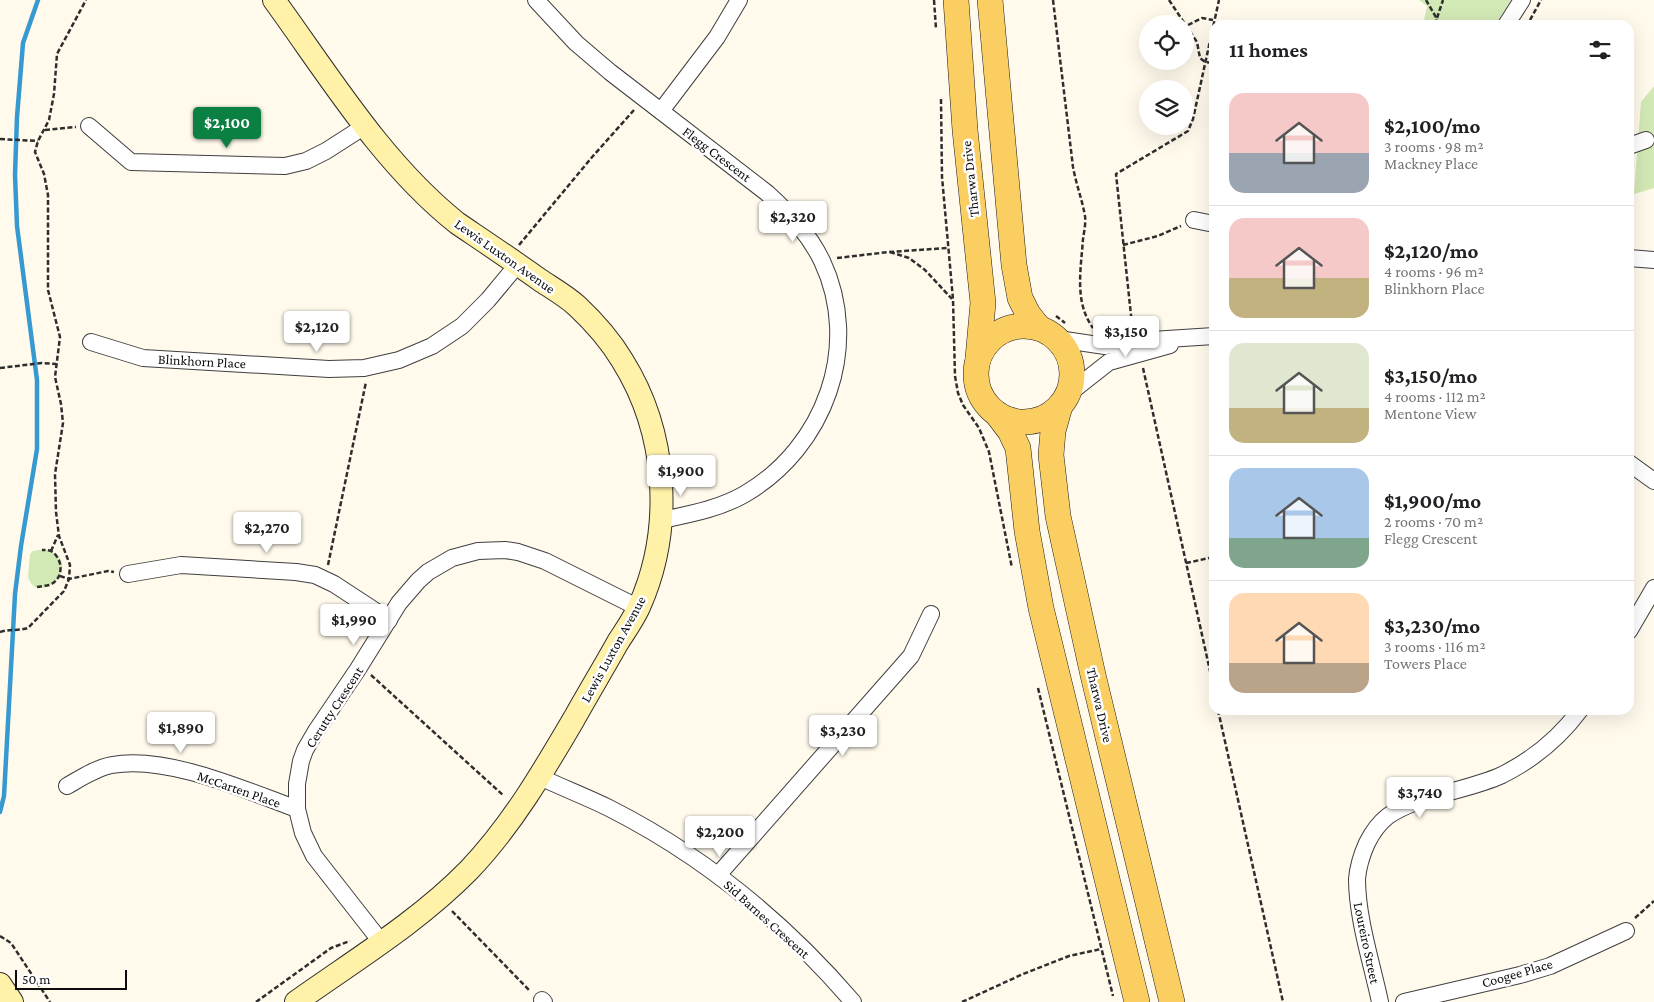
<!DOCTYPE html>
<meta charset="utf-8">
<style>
:root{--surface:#fff;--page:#f2f2f2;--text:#202124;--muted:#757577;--line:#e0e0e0;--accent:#0b8043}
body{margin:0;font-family:"Crimson Pro",serif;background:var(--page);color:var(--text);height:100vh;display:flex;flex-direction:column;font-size:19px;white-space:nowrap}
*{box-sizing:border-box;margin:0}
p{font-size:16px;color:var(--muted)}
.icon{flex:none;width:28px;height:28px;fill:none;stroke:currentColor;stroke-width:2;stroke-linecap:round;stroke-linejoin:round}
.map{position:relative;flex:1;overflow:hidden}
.details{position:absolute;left:1209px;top:20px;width:425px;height:695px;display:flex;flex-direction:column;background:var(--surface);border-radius:15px;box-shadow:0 5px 20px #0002}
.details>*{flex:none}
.tools{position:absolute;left:1139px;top:15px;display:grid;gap:10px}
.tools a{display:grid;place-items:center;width:55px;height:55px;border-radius:50%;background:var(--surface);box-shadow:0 5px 20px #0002;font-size:25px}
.scale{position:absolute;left:15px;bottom:12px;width:112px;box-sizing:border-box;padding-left:5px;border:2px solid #0c0c0c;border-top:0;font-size:14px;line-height:18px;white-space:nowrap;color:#0c0c0c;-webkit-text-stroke:4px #fff;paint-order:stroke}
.price{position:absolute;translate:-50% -42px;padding:0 11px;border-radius:5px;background:#fff;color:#222;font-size:16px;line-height:32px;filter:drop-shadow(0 1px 2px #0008)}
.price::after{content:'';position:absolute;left:50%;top:30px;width:15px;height:11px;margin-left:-8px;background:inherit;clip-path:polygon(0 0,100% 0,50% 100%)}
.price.current{background:var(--accent);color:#fff}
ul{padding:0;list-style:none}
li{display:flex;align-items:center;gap:15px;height:125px;padding:0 20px}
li+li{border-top:1px solid var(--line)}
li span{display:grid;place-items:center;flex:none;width:140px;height:100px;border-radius:15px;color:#555}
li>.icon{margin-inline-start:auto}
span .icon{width:60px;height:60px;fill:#fffc;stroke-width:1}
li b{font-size:21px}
h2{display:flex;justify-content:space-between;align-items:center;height:60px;padding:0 20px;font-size:21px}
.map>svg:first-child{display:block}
</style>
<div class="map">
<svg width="1654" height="1002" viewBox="0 0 1654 1002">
<rect width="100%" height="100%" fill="#fffaec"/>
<g fill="#d3e9b5">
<polygon points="1419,0 1511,0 1495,25 1423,25 1427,6"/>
<polygon points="1654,86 1654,188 1634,194 1641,102"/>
<path d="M44,549C89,560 38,610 28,577L30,554L33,551Z"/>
</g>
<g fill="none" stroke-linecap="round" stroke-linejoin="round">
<polyline stroke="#3699cf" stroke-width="4.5" points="0,812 4,796 15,594 21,546 37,449 37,380 17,226 15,175 17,117 23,43 38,0"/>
<g stroke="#3f3f3f" stroke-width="18">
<g id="street">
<path d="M536,0L576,43L610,72L767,193C789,213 809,234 822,261C862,346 825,447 745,494C719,509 690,514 662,520"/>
<polyline points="1506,25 1522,0"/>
<polyline points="661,111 717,37 739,0"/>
<polyline points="89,126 131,162 285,166 306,161 326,151 365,126"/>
<polyline points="1629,146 1646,140"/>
<polyline points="1194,220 1214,224"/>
<polyline points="1629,258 1654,260"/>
<polyline points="1058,339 1105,346 1136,341 1214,336"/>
<polyline points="91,342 143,358 329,369 364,368 399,360 432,346 462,326 488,300 518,264"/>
<polyline points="1067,395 1109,362 1170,345"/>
<polyline points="1629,463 1654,481"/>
<polyline points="128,574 181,565 296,572 315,575 334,584 389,620"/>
<polyline points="1629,631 1654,588"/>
<path d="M540,777C563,788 587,797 609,808C702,855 785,923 853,1002"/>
<path d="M67,786C81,778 96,768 112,765C167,755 245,790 297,809"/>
<polyline points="718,875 911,656 931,614"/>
<polyline points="382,943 314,856 303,833 297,809 297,784 301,761 305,750 316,731 358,669 399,603 418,581 428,572 452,558 478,551 505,550 518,552 545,561 639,608"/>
<polyline points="542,1000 544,1002"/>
<path d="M1380,1002C1372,964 1357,918 1357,879C1358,867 1362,854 1367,843C1372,833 1379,823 1388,816C1418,795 1468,791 1502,775C1532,760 1560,737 1580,710"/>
<polyline points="1404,1002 1520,975 1550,966 1626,931"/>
</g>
</g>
<g stroke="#2e2e2e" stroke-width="24">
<g id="secondary">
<path d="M274,0C330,77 382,163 457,223C485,242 512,260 540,280C552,288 566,296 577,306C594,322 610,340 622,360C668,433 674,529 639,607C633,620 625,631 618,642C604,667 589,692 575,717C544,770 512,825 469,870C418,922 355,960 296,1002"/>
<polyline points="0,984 12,1002"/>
</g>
</g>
<g stroke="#1d1d1d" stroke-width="26">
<g id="primary">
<polyline points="956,0 965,130 983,303 978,358"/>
<polyline points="990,0 1014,265 1020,298 1028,314 1039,328"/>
<circle cx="1024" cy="374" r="48"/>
<polyline points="1060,406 1053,431 1051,455 1058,516 1093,675 1172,1002"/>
<polyline points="997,414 1010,431 1018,448 1027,531 1041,608 1137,1002"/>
</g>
</g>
<g stroke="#2e2e2e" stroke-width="2.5" stroke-dasharray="5 2.5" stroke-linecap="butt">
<polyline points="934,0 936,29"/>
<path d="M1053,0L1073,167C1076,184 1082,199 1085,216C1086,223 1084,232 1083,239C1081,269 1074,302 1093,328"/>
<polyline points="1169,0 1197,42 1200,58 1205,62 1214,63"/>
<polyline points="1426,0 1437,19 1435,25"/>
<polyline points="1437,18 1443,0"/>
<polyline points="1530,20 1541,0"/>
<polyline points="1188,25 1202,18 1213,20"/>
<polyline points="941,99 942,177 953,299 955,376 958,393 963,405 979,428 989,452 1012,568"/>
<polyline points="45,130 76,127"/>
<polyline points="0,139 38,141"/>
<polyline points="519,245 593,156 634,110"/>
<polyline points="1123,245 1158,236 1181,226"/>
<polyline points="890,252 909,258 925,270 952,299"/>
<polyline points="837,258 889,252 947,248"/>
<polyline points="1056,316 1065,323"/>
<polyline points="1133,326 1131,315 1116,174 1188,131 1193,119 1219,0"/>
<polyline points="0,368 42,363 56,364"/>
<polyline points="1143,368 1214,689"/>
<polyline points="51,551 58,535"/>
<polyline points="1186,563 1214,557"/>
<polyline points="328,565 366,382"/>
<polyline points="60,576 69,579 108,571 114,572"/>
<path d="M37,587C41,586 46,586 49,585C64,580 64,559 51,551C48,550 45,550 42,550"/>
<path d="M0,632C9,629 19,631 28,628L64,591L69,579L70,565L59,536L56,512L55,474L63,423L61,404L55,377L60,337L48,290V195L44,174L35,152L38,141L49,120L54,94L57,54L86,0"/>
<polyline points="371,675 504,796"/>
<polyline points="1038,688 1113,996"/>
<polyline points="1218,710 1283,1002"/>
<polyline points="452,911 530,991"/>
<polyline points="1635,918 1654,901"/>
<polyline points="0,936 11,943 50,1002"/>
<polyline points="256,1002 331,948 350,941"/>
<polyline points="962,1002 1023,974 1069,956 1101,949"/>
</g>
<use href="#street" stroke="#fff" stroke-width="16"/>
<use href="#secondary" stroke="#fff1a7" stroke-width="22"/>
<use href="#primary" stroke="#face61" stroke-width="25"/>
</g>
<g text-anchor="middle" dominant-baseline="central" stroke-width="5" stroke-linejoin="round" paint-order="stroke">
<g font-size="14" fill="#0c0c0c" stroke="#fff">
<text transform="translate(717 154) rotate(37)">Flegg Crescent</text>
<text transform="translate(970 179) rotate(-96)">Tharwa Drive</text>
<text transform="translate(505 256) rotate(35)">Lewis Luxton Avenue</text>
<text transform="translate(202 361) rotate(3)">Blinkhorn Place</text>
<text transform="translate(613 649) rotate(-61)">Lewis Luxton Avenue</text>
<text transform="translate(1100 705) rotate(77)">Tharwa Drive</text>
<text transform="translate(334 707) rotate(-57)">Cerutty Crescent</text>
<text transform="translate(239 789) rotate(19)">McCarten Place</text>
<text transform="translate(767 919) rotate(42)">Sid Barnes Crescent</text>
<text transform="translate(1367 943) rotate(78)">Loureiro Street</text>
<text transform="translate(1517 973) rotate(-16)">Coogee Place</text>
</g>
</g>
</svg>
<div class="tools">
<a><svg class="icon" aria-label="locate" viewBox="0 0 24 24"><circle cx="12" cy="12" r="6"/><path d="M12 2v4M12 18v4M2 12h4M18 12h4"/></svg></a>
<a><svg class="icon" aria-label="layers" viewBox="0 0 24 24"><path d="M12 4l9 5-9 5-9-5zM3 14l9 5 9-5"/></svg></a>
</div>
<div class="scale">50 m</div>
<b class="price current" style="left:227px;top:149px">$2,100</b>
<b class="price" style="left:793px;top:243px">$2,320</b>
<b class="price" style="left:317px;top:353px">$2,120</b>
<b class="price" style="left:1126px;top:358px">$3,150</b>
<b class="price" style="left:681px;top:497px">$1,900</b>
<b class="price" style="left:267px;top:554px">$2,270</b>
<b class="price" style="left:354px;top:646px">$1,990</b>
<b class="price" style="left:181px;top:754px">$1,890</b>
<b class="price" style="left:843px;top:757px">$3,230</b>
<b class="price" style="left:1420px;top:819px">$3,740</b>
<b class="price" style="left:720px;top:858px">$2,200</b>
<section class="details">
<h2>11 homes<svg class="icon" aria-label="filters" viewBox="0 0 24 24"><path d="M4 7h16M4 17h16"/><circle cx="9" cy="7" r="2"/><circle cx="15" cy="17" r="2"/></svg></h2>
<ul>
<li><span style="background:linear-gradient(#f6c9c9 60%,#9aa5b1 0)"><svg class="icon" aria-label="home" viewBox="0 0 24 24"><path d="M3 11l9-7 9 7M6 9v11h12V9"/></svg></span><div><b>$2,100/mo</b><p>3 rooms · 98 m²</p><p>Mackney Place</p></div></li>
<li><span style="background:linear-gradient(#f6c9c9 60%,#c2b280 0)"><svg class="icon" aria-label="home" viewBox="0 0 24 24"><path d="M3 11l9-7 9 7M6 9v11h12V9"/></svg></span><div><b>$2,120/mo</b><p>4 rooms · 96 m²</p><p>Blinkhorn Place</p></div></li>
<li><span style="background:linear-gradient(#dfe7d0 65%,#c2b280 0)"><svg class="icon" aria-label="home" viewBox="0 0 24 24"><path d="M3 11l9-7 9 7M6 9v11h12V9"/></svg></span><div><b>$3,150/mo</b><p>4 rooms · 112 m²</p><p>Mentone View</p></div></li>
<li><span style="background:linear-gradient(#a9c7e8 70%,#7fa58c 0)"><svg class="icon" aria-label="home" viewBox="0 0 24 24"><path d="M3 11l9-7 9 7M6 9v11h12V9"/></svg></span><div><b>$1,900/mo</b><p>2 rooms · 70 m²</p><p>Flegg Crescent</p></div></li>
<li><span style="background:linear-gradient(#ffd9b3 70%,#b9a48a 0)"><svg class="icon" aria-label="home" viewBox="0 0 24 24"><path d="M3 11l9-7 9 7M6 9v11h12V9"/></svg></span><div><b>$3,230/mo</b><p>3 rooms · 116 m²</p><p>Towers Place</p></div></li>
</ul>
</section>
</div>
